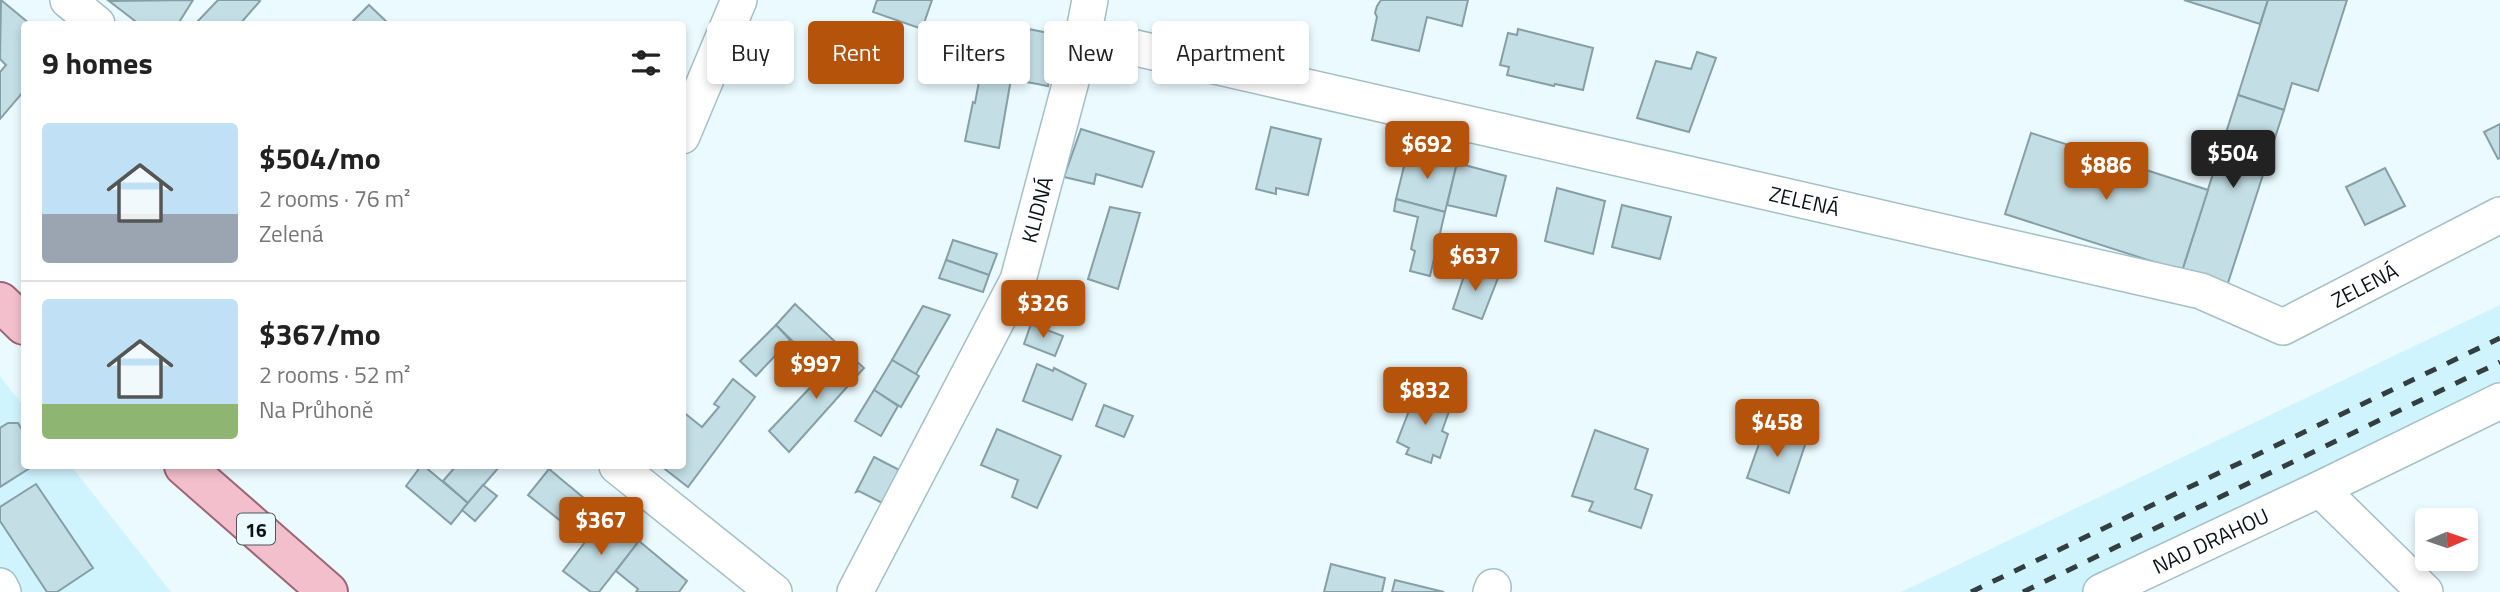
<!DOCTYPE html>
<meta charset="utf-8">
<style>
:root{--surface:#fff;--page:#f2f2f2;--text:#222;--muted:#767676;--line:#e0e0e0;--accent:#b45309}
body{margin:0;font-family:"Titillium Web",sans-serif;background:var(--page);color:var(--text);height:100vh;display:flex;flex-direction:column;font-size:26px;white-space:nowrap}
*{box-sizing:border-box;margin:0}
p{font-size:23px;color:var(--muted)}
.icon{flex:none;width:38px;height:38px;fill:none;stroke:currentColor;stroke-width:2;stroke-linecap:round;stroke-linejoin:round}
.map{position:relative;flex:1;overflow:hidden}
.details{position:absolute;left:21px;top:21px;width:665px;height:448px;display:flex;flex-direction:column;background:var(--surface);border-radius:7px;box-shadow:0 4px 10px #0003}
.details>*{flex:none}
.guide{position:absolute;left:707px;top:21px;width:665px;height:63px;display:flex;gap:14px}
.needle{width:46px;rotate:88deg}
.controls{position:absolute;left:2415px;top:508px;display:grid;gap:14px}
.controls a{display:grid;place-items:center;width:63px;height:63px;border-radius:7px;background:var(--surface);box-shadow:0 4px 10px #0003;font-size:35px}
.price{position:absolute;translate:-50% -60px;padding:0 16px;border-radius:7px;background:var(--accent);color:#fff;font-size:23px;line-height:46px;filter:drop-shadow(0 2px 4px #0008)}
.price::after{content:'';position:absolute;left:50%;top:42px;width:21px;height:16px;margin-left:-10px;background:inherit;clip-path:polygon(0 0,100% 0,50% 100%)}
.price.on{background:#222;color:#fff}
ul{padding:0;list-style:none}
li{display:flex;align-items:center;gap:21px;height:175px;padding:0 21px}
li+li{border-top:2px solid var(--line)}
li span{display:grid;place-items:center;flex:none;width:196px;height:140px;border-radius:7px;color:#555}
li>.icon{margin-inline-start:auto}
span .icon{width:84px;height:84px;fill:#fffc;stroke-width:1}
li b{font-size:30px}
h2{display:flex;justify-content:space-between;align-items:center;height:84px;padding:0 21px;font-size:30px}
.tag{padding:0 24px;border-radius:7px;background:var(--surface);box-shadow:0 4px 10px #0003;font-size:24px;line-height:63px}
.tag.on{background:var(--accent);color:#fff}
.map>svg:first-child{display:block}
</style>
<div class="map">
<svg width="2500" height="592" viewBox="0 0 2500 592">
<rect width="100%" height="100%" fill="#eafafe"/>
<g fill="#d0f4fe">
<polygon points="2500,305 2500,397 2092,592 1901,592"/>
<polygon points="0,376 24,407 24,466 71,466 171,592 0,592"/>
</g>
<g fill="#c3dee5" stroke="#869fa6" stroke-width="2">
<polygon points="1,0 30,24 24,24 24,91 0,119 0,72 6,65 0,59"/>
<polygon points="193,0 178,24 139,24 109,1"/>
<polygon points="218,0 258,0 260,1 240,24 195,24"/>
<polygon points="877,0 932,0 922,29 873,12"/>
<polygon points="1381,0 1468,0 1462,26 1427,17 1419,51 1372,40 1377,17 1375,13 1377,6"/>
<polygon points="2184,0 2268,0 2260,24"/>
<polygon points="2268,0 2347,0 2318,91 2292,83 2284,110 2238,95"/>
<polygon points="369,5 389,24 350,24"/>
<polygon points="989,27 1016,33 1018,27 1059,35 1048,86 1011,79 999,148 965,141 973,102 975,103"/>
<polygon points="1518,29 1593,48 1583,90 1555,84 1554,86 1507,75 1509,67 1500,65 1508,33 1517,35"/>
<polygon points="1697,52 1716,58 1689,132 1637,118 1656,61 1691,69"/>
<polygon points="2238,95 2284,110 2227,286 2182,271"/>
<polygon points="2500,124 2500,158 2498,159 2484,132"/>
<polygon points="1271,127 1321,139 1308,195 1276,188 1276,194 1256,189"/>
<polygon points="1081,129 1154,152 1142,187 1096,174 1094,184 1064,177"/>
<polygon points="2031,133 2208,190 2182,271 2005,214"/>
<polygon points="1408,150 1457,163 1445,212 1396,199"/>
<polygon points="1457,163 1506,176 1496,216 1447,205"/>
<polygon points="2385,168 2405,206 2365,225 2346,187"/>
<polygon points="1557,188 1605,201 1593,254 1545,241"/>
<polygon points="1396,199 1445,212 1430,276 1410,271 1415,251 1411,249 1418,217 1394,211"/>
<polygon points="1622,205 1671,217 1660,259 1612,247"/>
<polygon points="1110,207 1140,213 1118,289 1088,279"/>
<polygon points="953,240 997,254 989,275 946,260"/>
<polygon points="946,260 989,275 983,292 939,278"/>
<polygon points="1467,267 1498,278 1482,319 1453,309"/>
<polygon points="795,304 845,351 825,373 776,325"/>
<polygon points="923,306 950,315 916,374 892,360"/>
<polygon points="1031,324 1063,336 1055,356 1024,344"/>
<polygon points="776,325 790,340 756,376 740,361"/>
<polygon points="845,351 864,368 789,452 769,431"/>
<polygon points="892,360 919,376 901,407 874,390"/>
<polygon points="1037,364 1053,371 1054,368 1086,384 1072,420 1023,401"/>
<polygon points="733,379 755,397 688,487 661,466 682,466 682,411 702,427 719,407 714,404"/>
<polygon points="874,390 898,406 881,436 855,421"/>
<polygon points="1417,390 1452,403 1442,431 1448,434 1440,458 1433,455 1431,463 1406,454 1409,448 1397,442"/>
<polygon points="1104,405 1133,416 1124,437 1096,426"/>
<polygon points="8,423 18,423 24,433 24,466 33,466 0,487 0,428"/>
<polygon points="1766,424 1807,439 1789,493 1747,478"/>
<polygon points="997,429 1061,456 1037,508 1012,497 1018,480 981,465"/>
<polygon points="1595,430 1648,449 1635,489 1652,495 1641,528 1589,511 1593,502 1572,496"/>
<polygon points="874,457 911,476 894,509 859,491 856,492"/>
<polygon points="421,466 424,466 468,503 451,524 406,486"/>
<polygon points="456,466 500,466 468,503 443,481"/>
<polygon points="549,469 591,504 572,530 528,495"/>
<polygon points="36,484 93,568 57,592 47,592 0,521 0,507"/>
<polygon points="483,485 497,496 475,521 462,510"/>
<polygon points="612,520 639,541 599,592 591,592 563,571 592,533 599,537"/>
<polygon points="639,541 687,581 679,592 636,592 638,589 616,571"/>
<polygon points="1331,564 1385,578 1382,592 1324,592"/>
<polygon points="1395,580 1444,592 1392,592"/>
</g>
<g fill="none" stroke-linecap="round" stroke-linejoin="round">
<g stroke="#a5bfc6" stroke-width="38">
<g id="street">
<polyline points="68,0 97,24"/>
<path id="s1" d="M1083,36L2201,291L2283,327L2500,215"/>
<polyline points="682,136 739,0"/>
<polyline points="617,466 774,592"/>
<polyline points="2320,489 2425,592"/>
<polyline points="0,586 3,592"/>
<path id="s2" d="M855,592L1018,280L1083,36L1090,0"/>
<polyline points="1491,592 1493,587"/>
<path id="s3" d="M2101,592L2320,489L2500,401"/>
</g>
</g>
<g stroke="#9c6676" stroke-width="42">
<g id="primary">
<polyline points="0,302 24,325"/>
<polyline points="184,466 328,592"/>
</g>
</g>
<use href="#street" stroke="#fff" stroke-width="35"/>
<use href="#primary" stroke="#f3bfcc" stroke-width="38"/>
<g stroke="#333e40" stroke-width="5" stroke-dasharray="12 12" stroke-linecap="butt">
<polyline points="1971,592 2500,338"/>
<polyline points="2023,592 2500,362"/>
</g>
</g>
<g text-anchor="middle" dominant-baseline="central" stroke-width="6" stroke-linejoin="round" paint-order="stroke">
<rect fill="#eafafe" stroke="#4c585a" stroke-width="2" x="237" y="513.5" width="38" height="31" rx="5"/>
<g font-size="19" font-weight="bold" fill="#081214">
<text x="256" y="529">16</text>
</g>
<g font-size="21" fill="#081214" stroke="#eafafe">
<text stroke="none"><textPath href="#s1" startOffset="740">ZELENÁ</textPath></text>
<text stroke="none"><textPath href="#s2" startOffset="425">KLIDNÁ</textPath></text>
<text stroke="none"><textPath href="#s1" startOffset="1328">ZELENÁ</textPath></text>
<text stroke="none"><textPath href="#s3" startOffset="121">NAD DRAHOU</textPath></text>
</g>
</g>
</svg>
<div class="controls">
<a><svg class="needle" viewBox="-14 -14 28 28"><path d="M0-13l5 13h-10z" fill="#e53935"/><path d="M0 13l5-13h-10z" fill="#767676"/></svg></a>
</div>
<b class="price" style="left:1427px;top:181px">$692</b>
<b class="price on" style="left:2233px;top:190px">$504</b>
<b class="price" style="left:2106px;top:202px">$886</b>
<b class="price" style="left:1475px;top:293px">$637</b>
<b class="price" style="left:1043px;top:340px">$326</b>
<b class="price" style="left:816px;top:401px">$997</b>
<b class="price" style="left:1425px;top:427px">$832</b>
<b class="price" style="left:1777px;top:459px">$458</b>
<b class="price" style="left:601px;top:557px">$367</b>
<div class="guide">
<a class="tag">Buy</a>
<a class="tag on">Rent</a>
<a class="tag">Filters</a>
<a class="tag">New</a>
<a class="tag">Apartment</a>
</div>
<section class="details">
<h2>9 homes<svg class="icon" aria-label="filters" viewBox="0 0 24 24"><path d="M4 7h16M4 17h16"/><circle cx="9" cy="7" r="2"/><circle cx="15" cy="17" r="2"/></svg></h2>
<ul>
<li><span style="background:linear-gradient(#bfe0f5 65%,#9aa5b1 0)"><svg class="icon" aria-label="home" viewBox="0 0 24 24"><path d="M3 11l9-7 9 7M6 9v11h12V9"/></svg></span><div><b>$504/mo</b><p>2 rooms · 76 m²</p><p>Zelená</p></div></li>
<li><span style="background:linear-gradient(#bfe0f5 75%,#8fb573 0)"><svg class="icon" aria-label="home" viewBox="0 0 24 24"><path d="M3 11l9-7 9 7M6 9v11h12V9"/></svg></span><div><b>$367/mo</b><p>2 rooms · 52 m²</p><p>Na Průhoně</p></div></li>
</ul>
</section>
</div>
